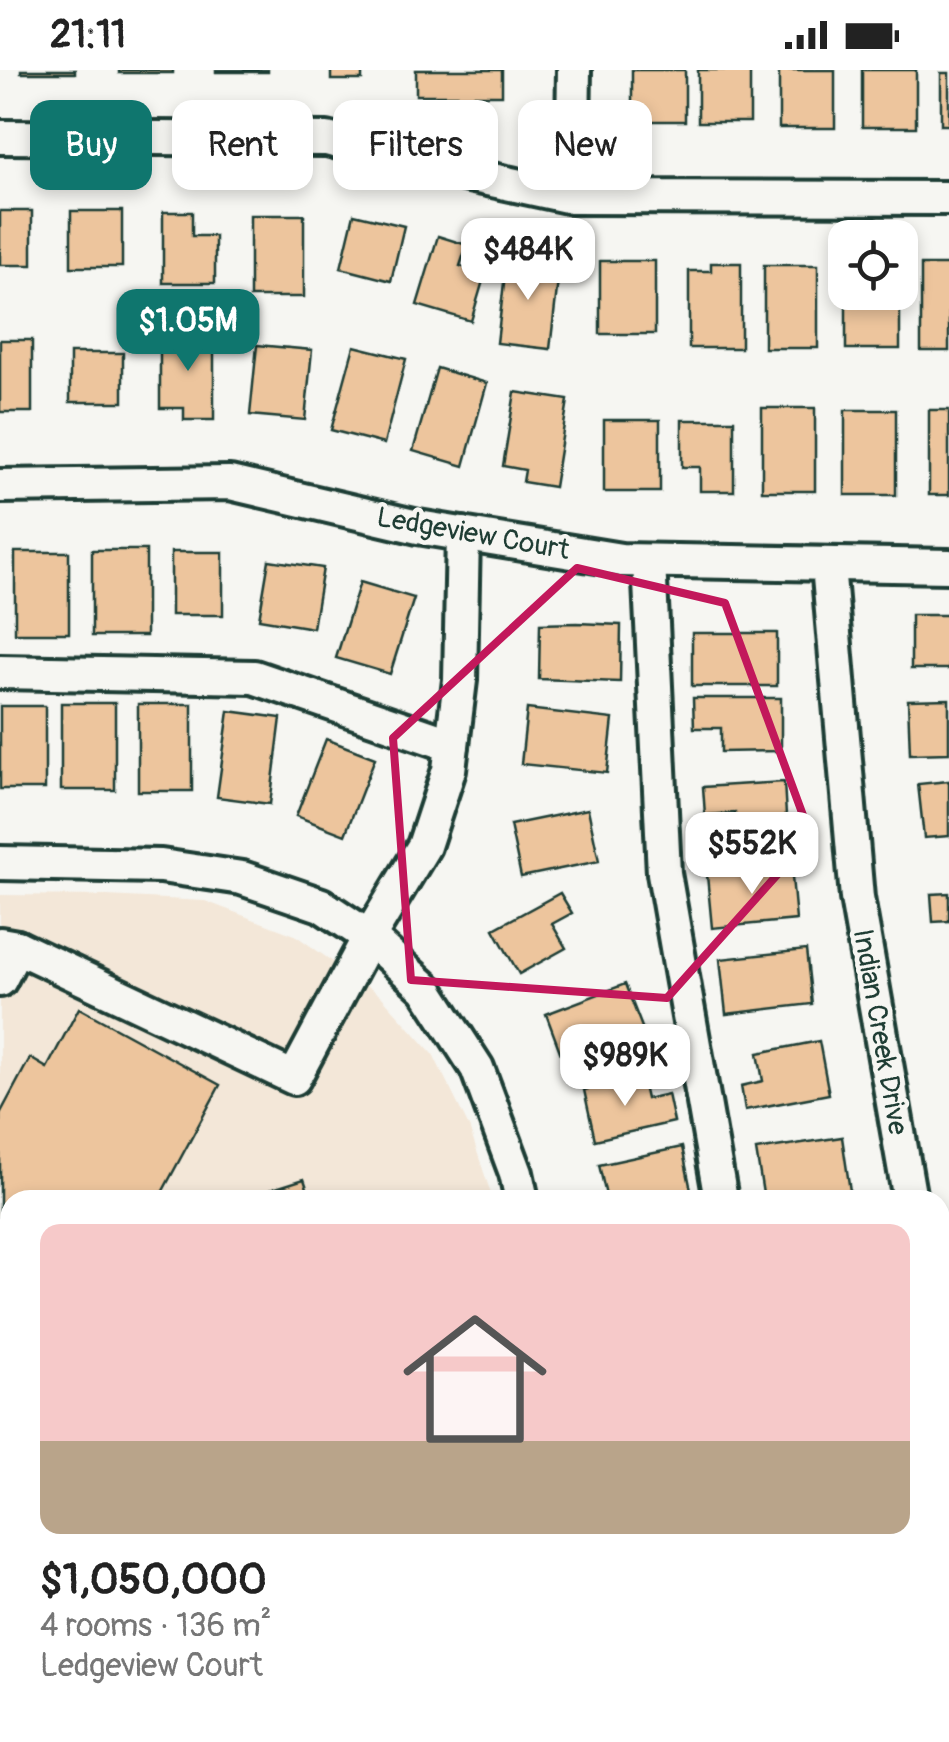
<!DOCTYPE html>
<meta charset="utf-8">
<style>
:root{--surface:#fff;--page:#f6f6f6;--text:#222;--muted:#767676;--accent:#0f766e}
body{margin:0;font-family:Pangolin,sans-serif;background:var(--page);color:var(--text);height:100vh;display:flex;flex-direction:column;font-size:38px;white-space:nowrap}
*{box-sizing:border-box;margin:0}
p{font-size:32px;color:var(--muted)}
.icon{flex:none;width:55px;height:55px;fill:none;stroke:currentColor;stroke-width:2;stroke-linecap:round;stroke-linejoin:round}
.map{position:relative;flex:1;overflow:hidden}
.side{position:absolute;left:0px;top:1120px;width:950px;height:552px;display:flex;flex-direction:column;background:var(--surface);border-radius:30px 30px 0 0;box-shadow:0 5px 15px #0003}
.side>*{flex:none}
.top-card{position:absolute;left:30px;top:30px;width:890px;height:90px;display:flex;gap:20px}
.fabs{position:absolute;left:828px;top:150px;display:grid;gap:20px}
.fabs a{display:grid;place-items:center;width:90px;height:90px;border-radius:20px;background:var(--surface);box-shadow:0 5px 15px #0003;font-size:50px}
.price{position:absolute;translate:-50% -85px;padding:0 22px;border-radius:20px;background:#fff;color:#222;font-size:32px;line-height:65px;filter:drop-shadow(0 2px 5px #0008)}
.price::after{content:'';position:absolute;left:50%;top:60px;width:30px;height:22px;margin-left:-15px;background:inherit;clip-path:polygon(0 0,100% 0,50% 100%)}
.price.on{background:var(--accent);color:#fff}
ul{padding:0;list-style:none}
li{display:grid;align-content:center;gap:20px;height:530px;padding:0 40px}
li span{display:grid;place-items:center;height:310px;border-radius:20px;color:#555}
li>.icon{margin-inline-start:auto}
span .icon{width:180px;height:180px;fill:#fffc;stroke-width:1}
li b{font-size:42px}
.tag{padding:0 35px;border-radius:20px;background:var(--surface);box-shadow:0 5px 15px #0003;font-size:35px;line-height:90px}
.tag.on{background:var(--accent);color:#fff}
.status{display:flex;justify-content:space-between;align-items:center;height:70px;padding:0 50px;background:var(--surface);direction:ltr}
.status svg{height:28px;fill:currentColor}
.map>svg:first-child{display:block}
</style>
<div class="status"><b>21:11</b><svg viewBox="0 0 49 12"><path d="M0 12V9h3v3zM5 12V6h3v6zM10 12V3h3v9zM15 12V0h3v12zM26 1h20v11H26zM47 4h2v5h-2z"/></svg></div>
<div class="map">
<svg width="949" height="1672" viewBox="0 0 949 1672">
<rect width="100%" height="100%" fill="#f6f6f2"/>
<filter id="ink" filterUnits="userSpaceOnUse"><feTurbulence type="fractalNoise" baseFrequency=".01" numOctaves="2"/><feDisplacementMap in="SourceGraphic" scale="20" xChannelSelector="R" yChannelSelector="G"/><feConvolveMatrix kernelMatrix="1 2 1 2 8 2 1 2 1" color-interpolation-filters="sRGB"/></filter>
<g filter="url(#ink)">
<polygon fill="#f3e7d8" points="0,825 107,826 205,831 295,865 381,926 433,984 469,1057 493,1130 10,1130 10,1662 34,1663 4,1672 0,1672"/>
<g fill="#edc59d" stroke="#1f3d34" stroke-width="2.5">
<rect x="21" y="0" width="54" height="3"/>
<rect x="119" y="0" width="54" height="3"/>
<rect x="216" y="0" width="52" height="2"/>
<rect x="331" y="0" width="31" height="10"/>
<rect x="416" y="0" width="86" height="25"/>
<rect x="632" y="0" width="53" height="51"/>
<rect x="698" y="0" width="52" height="52"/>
<rect x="779" y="0" width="56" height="58"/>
<rect x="862" y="0" width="54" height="57"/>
<rect x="941" y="3" width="8" height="52"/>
<rect x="0" y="141" width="32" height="54"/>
<rect x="71" y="141" width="51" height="56"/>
<polygon points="163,142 192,142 192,166 215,166 215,213 163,213"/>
<polygon points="354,144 404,156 391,211 341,198"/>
<rect x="250" y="145" width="54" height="82"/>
<polygon points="438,166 467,175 460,196 485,204 471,251 417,235"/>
<polygon points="507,187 560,193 550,279 497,273"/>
<rect x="600" y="191" width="55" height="73"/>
<polygon points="711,193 741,193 741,278 689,278 689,201 711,201"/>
<rect x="764" y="195" width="54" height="83"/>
<polygon points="900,195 900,279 846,279 846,222 900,222"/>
<rect x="921" y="195" width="28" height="86"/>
<polygon points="160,262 214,262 214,350 184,350 184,338 160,338"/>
<rect x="0" y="270" width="32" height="72"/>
<polygon points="257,275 312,280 305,350 250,345"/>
<polygon points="354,276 406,289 384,374 331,360"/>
<rect x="70" y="283" width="53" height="49"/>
<polygon points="437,298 487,313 464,396 413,381"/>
<polygon points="515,322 568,330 554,417 523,412 525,400 503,396"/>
<rect x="762" y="338" width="53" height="83"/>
<rect x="845" y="340" width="51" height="85"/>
<rect x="929" y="340" width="20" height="85"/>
<rect x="604" y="350" width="56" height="72"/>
<polygon points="682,350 734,350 734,421 700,421 700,397 682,397"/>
<rect x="92" y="480" width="54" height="86"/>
<rect x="15" y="482" width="54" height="81"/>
<rect x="171" y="482" width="52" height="63"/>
<polygon points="269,490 323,498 313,558 259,549"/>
<polygon points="360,512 414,528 390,604 336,588"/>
<rect x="911" y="545" width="38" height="54"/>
<polygon points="577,553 621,555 620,612 539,609 540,554"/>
<rect x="692" y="563" width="85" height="53"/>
<polygon points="693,628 781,628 781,681 721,682 721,658 694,658"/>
<polygon points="949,629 949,683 910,684 908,630"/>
<rect x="61" y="633" width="54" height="87"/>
<rect x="138" y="634" width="54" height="87"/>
<rect x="0" y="636" width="45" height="83"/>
<polygon points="527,639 613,649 607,703 521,694"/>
<polygon points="229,641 281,648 270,734 217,727"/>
<polygon points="326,669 375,688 345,765 296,746"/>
<polygon points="949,711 949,766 924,768 918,714"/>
<polygon points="784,712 787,762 736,766 735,743 705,745 703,717"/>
<polygon points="588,739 599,791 521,807 510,755"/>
<polygon points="791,796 796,850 712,858 707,805"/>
<polygon points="560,823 572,843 552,854 566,878 519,904 494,859"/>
<polygon points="949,823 949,851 933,852 931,824"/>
<polygon points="806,880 812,934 726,944 720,889"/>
<polygon points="625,914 645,965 565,995 546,944"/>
<polygon points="79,938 220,1015 158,1130 10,1130 10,1168 0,1163 0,1044 30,988 47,998"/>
<polygon points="819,971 829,1024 745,1040 741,1016 763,1011 758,983"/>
<polygon points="641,1007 646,1029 668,1024 674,1052 595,1070 584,1020"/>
<polygon points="842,1067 850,1121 788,1130 764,1130 756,1080"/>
<polygon points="682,1077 693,1130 607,1130 599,1095"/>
<polygon points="304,1109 311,1130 238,1130"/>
<polygon points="10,1202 10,1404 0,1407 0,1205"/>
<polygon points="398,1662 455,1662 458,1672 401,1672"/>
<polygon points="481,1662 538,1662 539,1668 527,1672 484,1672"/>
<polygon points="574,1662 628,1662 630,1672 576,1672"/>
<polygon points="657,1662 707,1662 708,1672 658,1672"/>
<polygon points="725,1662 776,1662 777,1672 726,1672"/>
<polygon points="817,1662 869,1662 870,1672 818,1672"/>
<polygon points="891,1662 920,1662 921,1670 893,1672"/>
</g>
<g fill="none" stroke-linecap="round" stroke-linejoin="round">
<g stroke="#1f3d34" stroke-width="40">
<g id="minor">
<polyline points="0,67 327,69 436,98 572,127 949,128"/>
<polyline points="572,127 574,0"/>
<polyline points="0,416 230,413 418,457 621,490 949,496"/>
<polyline points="649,491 664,803 721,1130"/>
<polyline points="828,495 857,828 910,1130"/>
<polyline points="0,602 254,607 452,675"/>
<polyline points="0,793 161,796 242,808 321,835 369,867 426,919 477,998 516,1103 522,1130"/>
<polyline points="0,874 17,877 294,1008 369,867 424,776 449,700 460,610 463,464"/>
<polyline points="0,910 17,877"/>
<polyline points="940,1300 949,1351"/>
<polyline points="0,1486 10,1493"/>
<polyline points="940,1508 949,1506"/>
<polyline points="116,1672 145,1662"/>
</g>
</g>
<use href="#minor" stroke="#f6f6f2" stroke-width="32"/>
</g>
</g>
<path fill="none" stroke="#c2185b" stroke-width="8" stroke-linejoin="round" d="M577,498L725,533L811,767L667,928L411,910L393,668Z"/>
<g text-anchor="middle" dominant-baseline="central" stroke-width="9" stroke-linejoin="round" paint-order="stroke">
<g font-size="28" fill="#1f3d34" stroke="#f6f6f2">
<text transform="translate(473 464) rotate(10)">Ledgeview Court</text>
<text transform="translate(880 962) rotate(80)">Indian Creek Drive</text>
</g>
</g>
</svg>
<div class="fabs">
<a><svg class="icon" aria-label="locate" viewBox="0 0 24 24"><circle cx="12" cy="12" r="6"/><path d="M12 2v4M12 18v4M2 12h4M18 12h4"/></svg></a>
</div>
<b class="price" style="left:528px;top:233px">$484K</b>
<b class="price on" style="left:188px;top:304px">$1.05M</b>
<b class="price" style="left:752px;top:827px">$552K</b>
<b class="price" style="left:625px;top:1039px">$989K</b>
<div class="top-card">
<a class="tag on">Buy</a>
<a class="tag">Rent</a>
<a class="tag">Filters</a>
<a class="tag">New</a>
</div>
<section class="side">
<ul>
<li><span style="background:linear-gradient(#f6c9c9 70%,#b9a48a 0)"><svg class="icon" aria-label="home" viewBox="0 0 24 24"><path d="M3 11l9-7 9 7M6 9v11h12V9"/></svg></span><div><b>$1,050,000</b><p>4 rooms · 136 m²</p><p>Ledgeview Court</p></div></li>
</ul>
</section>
</div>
